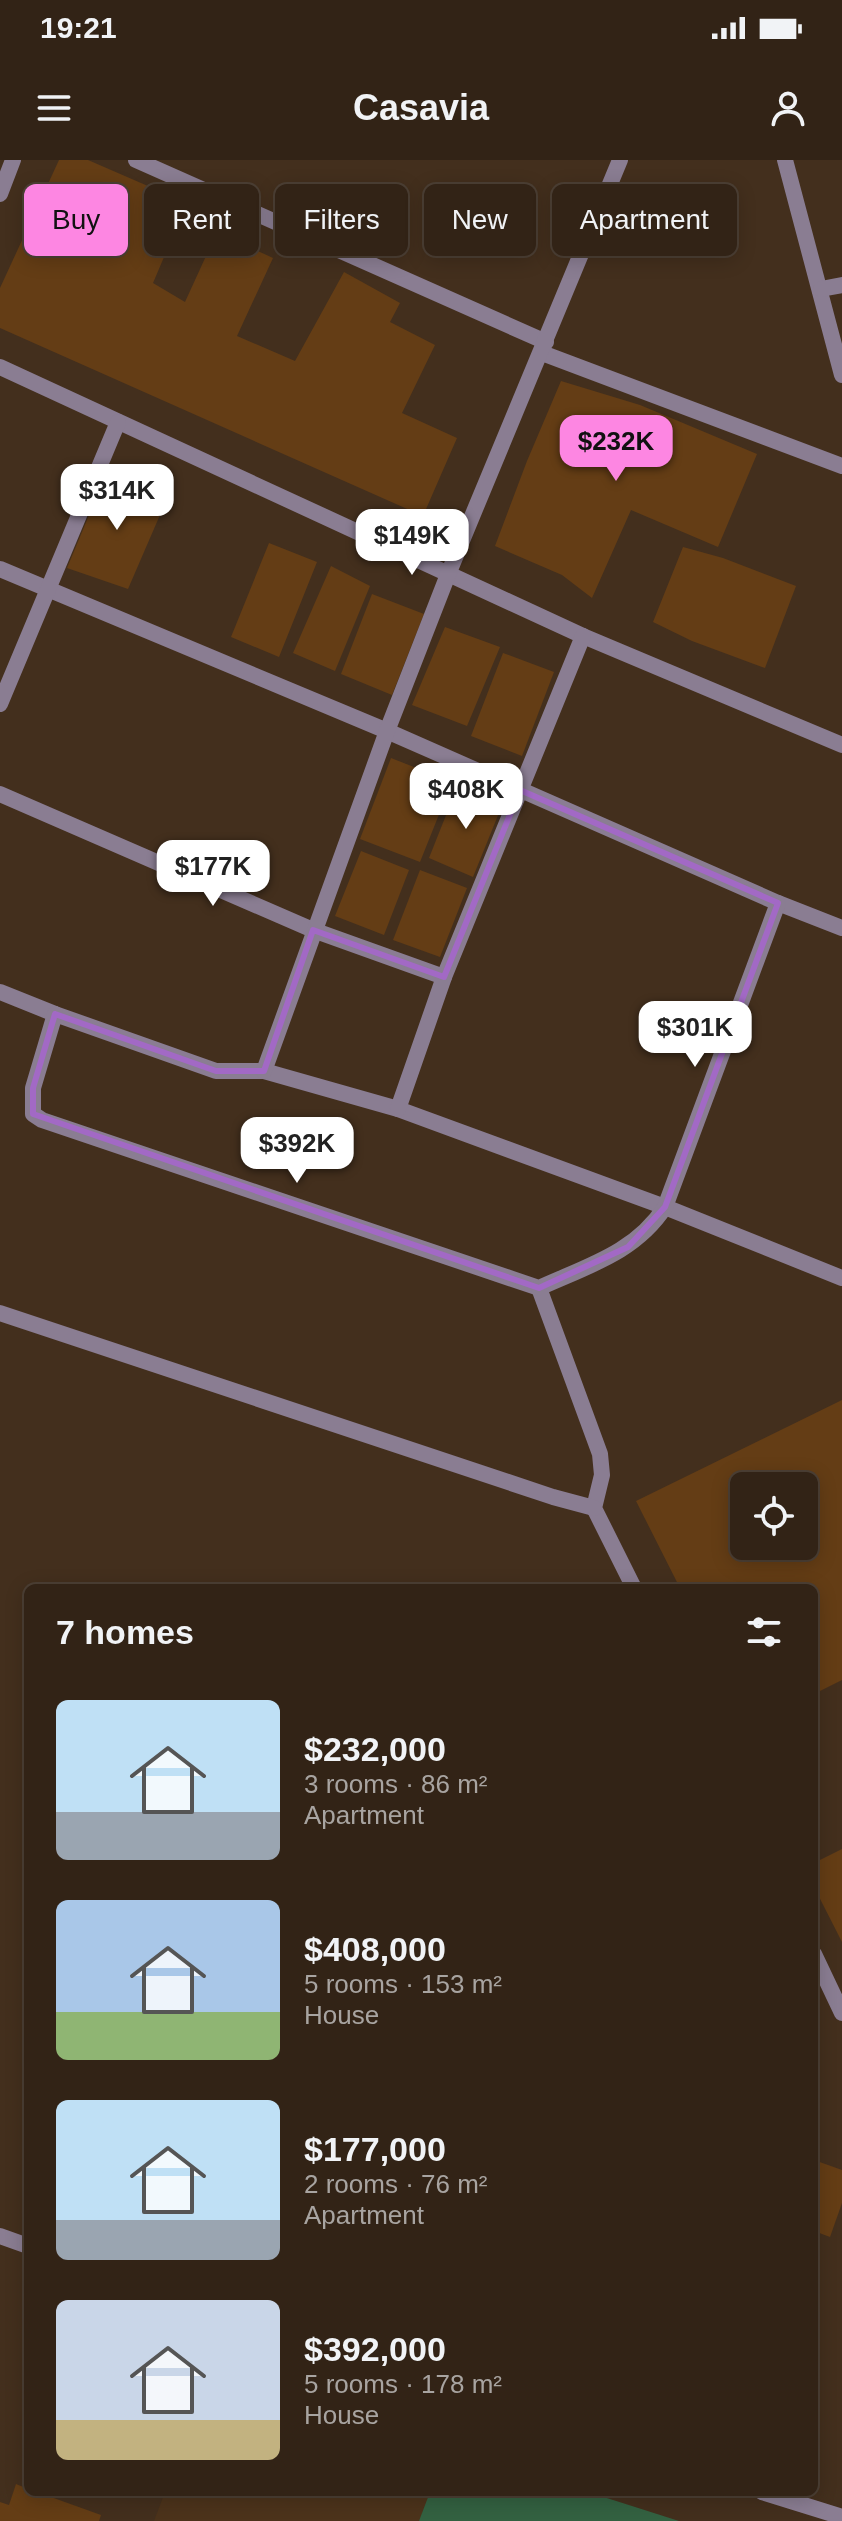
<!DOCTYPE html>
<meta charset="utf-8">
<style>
:root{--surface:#322316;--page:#3a2b1f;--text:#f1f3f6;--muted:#a8a4a1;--line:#4d4035;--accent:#fd86e2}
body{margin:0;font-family:Arial,sans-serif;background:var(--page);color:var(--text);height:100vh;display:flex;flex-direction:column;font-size:30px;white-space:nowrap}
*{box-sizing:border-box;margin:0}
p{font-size:26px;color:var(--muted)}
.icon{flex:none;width:44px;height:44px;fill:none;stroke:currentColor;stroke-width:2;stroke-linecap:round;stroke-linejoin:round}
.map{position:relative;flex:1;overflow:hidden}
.panel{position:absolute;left:24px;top:1424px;width:794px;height:912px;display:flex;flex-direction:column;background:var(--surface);border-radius:12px;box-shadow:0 4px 20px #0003,0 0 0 2px var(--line)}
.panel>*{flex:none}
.guide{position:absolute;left:24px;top:24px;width:794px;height:72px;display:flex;gap:16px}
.tools{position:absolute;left:730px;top:1312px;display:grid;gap:16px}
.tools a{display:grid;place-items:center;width:88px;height:88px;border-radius:12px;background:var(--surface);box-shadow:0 4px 20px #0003,0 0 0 2px var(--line);font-size:40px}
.price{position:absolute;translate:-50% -68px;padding:0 18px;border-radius:16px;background:#fff;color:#222;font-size:26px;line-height:52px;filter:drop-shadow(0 2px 4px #0008)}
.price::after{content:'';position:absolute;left:50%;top:48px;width:24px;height:18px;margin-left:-12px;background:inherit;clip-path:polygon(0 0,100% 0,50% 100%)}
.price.selected{background:var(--accent);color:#111}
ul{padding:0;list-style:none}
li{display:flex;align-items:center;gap:24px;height:200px;padding:0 32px}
li span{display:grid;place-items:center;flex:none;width:224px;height:160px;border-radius:12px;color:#555}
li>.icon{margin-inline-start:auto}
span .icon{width:96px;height:96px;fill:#fffc;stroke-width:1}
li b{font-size:34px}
h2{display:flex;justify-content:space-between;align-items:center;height:96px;padding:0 32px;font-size:34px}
.chip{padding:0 28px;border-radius:12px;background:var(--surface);box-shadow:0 4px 20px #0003,0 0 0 2px var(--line);font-size:28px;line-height:72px}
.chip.selected{background:var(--accent);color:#111}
.status{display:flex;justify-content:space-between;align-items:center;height:56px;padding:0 40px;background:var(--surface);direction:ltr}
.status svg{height:22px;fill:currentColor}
header{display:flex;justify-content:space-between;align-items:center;height:104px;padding:0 32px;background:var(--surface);font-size:36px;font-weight:800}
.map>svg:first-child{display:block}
</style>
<div class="status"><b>19:21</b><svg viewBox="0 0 49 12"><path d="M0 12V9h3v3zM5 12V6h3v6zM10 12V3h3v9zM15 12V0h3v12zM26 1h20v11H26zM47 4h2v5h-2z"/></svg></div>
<header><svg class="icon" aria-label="menu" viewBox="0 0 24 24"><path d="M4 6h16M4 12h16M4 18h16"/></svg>Casavia<svg class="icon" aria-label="person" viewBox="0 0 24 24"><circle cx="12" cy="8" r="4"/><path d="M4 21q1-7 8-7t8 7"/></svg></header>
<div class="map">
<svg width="842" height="2361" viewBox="0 0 842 2361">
<rect width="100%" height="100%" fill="#432f1d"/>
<polygon fill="#4c331b" points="165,2332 430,2332 420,2361 154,2361"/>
<polygon fill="#336141" points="430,2332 588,2332 679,2361 419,2361"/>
<g fill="#643d15" fill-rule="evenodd">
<polygon points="59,0 88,0 187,43 153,123 185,142 217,72 273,98 237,176 295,201 344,112 400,143 390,162 435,185 402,253 457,278 423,356 0,168 0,128"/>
<polygon points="561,221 640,245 757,294 718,387 631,350 592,438 562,415 495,386 527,301"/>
<polygon points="107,312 166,341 128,429 67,408"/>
<polygon points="269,383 317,402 279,497 231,477"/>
<polygon points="683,387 723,398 796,426 765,508 692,481 653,462"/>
<polygon points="331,406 370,426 335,511 293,493"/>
<polygon points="372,434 424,454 392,535 341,514"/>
<polygon points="445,467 500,487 467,566 412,545"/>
<polygon points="503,493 554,512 522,596 471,576"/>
<polygon points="391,598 452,622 420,702 360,679"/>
<polygon points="458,625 503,643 473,717 429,698"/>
<polygon points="361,691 409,710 384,775 335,756"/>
<polygon points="420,710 467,728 440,797 393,780"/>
<path d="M842,1240V1520L814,1534V1428H680L636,1341ZM744,1326H804V1386H744Z"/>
<polygon points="842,1689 842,1782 814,1727 814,1703"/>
<polygon points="814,2000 842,2010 842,2043 830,2077 814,2071"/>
<polygon points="16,2324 28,2329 28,2332 37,2332 101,2355 99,2361 0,2361 0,2342 9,2345"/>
</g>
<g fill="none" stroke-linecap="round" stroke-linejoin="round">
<g stroke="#8a7d92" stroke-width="16">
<polyline points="136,0 546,182"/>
<polyline points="785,0 842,215"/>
<polyline points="0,34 13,0"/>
<polyline points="821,129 842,125"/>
<polyline points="542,193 842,306"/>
<polyline points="0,207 583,476 842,585"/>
<polyline points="0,409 387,571 778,743 842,768"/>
<polyline points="0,544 118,262"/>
<polyline points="0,634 313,770 444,817"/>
<polyline points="0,832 55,854 216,911 264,911 398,949 665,1047 842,1118"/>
<path d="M55,854L33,928V954L42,960L539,1128C587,1106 635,1093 665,1047L778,743"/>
<polyline points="264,911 387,571 449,412 620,0"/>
<polyline points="398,949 444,817 583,476"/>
<polyline points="539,1128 600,1294 602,1315 594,1348 634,1428"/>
<polyline points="0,1153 553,1337 594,1348"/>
<polyline points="814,1794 842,1853"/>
<polyline points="0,2076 28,2086"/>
<polyline points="762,2332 842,2357"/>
</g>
</g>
<path fill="none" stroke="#a269c5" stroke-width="6" stroke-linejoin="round" d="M520,630L778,743L665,1047L628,1087L539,1128L33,954V928L55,854L216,911H264L313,770L444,817Z"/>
</svg>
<div class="tools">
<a><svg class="icon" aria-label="locate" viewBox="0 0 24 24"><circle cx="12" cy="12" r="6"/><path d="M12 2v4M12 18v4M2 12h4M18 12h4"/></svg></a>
</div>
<b class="price selected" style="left:616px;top:323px">$232K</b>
<b class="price" style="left:117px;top:372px">$314K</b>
<b class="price" style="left:412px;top:417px">$149K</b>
<b class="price" style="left:466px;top:671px">$408K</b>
<b class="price" style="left:213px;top:748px">$177K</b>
<b class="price" style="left:695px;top:909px">$301K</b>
<b class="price" style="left:297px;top:1025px">$392K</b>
<div class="guide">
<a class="chip selected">Buy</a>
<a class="chip">Rent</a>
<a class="chip">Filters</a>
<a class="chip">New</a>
<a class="chip">Apartment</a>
</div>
<section class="panel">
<h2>7 homes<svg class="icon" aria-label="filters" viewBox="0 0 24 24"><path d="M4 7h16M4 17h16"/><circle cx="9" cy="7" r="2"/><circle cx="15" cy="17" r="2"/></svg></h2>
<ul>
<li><span style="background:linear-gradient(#bfe0f5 70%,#9aa5b1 0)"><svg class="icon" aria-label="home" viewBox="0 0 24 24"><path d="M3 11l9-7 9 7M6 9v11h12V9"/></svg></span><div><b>$232,000</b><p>3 rooms · 86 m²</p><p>Apartment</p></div></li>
<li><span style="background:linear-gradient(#a9c7e8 70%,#8fb573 0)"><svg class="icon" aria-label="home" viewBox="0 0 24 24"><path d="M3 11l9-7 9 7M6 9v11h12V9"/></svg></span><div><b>$408,000</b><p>5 rooms · 153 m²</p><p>House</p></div></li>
<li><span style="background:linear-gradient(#bfe0f5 75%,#9aa5b1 0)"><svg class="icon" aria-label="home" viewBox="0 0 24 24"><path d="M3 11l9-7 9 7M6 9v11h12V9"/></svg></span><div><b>$177,000</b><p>2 rooms · 76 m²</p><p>Apartment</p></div></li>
<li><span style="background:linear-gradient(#c9d6e8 75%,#c2b280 0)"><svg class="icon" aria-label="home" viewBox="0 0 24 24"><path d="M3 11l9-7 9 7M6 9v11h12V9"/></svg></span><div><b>$392,000</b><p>5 rooms · 178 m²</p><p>House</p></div></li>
</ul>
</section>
</div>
